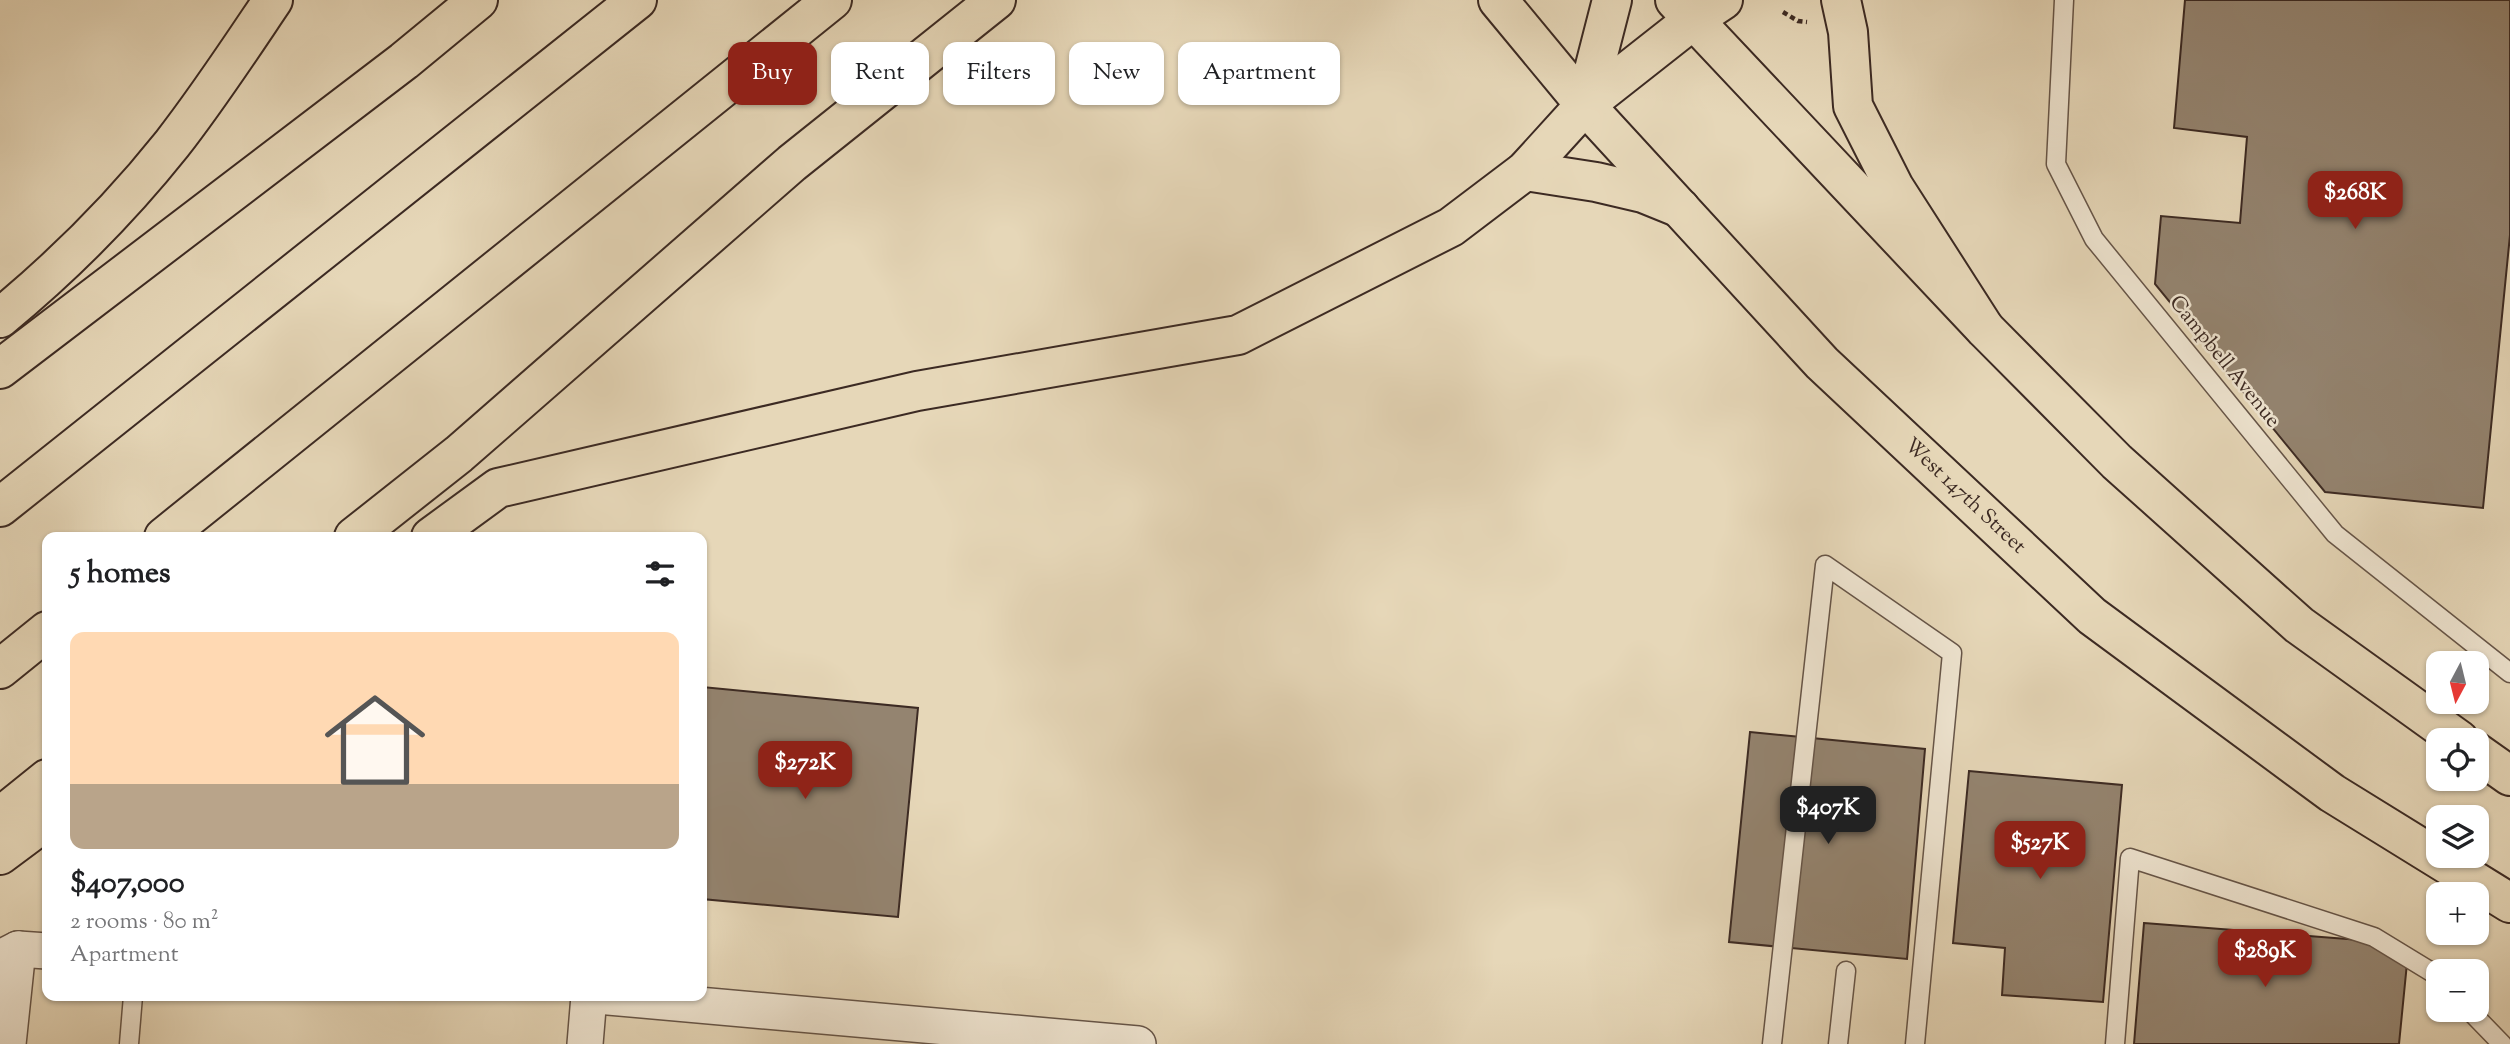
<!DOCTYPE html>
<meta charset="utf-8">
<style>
:root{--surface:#fff;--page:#f6f6f6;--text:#202124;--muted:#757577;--line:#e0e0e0;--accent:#8f2418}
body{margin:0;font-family:"Sorts Mill Goudy",serif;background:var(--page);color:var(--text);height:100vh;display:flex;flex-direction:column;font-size:26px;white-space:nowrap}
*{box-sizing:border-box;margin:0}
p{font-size:23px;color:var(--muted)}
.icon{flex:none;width:38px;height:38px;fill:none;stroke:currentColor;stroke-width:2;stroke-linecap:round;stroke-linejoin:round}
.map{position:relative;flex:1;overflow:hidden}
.drawer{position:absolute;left:42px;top:532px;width:665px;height:469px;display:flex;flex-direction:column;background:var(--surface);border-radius:14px;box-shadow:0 2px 5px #0004}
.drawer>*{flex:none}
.guide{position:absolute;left:728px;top:42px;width:665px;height:63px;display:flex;gap:14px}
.needle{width:46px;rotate:187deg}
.controls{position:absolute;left:2426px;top:651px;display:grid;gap:14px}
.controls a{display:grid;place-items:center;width:63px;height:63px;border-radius:14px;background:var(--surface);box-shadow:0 2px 5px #0004;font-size:35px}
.price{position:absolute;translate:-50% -60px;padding:0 16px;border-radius:14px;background:var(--accent);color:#fff;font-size:23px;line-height:46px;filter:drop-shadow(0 2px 4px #0008)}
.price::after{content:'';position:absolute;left:50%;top:42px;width:21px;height:16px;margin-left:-10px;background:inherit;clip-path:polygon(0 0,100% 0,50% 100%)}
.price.selected{background:#222;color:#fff}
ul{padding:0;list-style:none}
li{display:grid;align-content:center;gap:14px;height:371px;padding:0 28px}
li+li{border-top:2px solid var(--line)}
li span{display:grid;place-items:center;height:217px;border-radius:14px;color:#555}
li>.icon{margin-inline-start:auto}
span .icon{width:126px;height:126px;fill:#fffc;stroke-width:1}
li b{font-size:30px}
h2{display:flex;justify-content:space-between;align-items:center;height:84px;padding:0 28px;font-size:30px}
.pill{padding:0 24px;border-radius:14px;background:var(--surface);box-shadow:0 2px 5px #0004;font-size:24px;line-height:63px}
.pill.selected{background:var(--accent);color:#fff}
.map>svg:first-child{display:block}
</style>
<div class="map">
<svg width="2510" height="1044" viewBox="0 0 2510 1044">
<rect width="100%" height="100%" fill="#e6d7b8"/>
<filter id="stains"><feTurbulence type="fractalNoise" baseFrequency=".00286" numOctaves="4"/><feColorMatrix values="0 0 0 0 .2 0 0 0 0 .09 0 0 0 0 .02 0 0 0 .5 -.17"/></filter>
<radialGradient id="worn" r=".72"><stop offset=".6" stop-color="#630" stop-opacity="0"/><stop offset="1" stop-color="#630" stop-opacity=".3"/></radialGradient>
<g fill="#948470" stroke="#3c2a23" stroke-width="2">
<polygon points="2185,0 2510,0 2510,235 2483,508 2325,492 2155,284 2161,216 2240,223 2247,137 2174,128"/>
<polygon points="702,687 918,708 898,917 702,899"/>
<polygon points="1750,732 1925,749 1907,959 1729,942"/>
<polygon points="1969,771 2122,785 2103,1002 2002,995 2005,948 1953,943"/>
<polygon points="2144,923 2360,940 2407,963 2399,1044 2134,1044"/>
</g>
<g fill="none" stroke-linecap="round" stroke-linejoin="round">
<g stroke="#665548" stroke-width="21">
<g id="service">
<polyline points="2064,0 2056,164 2094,239 2335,534 2510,673"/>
<polyline points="2469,1010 2502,1044"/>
<polyline points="129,1044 133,996"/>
<polyline points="1772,1044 1825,565 1952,653 1915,1044"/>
<polyline points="1838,1044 1846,971"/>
<polyline points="2115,1044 2130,858 2374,937 2438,976"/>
</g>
</g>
<g stroke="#665548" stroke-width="38">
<g id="minor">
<polyline points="0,958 18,949 47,951"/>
<polyline points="597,996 1138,1044"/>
<polyline points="8,1044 18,949"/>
<polyline points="585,1044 589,996"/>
</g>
</g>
<g stroke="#3c2a23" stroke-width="42">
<g id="primary">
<path id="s1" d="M1498,0L1585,105L1822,363L2092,616L2332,793L2510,903"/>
<polyline points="1675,0 1985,329 2117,462 2299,625 2459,740"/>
<polyline points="2476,752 2510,776"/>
</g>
</g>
<g stroke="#3c2a23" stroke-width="42">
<g id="motorway">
<polyline points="1841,0 1848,32 1853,106 1894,187 1985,329"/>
<polyline points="1585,105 1612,0"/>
<polyline points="1525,171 1596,182 1643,193 1680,208"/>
<path d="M0,318C63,266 121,208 172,144C208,98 240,49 273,0"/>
<polyline points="0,369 404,61 478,0"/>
<polyline points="0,507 637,0"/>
<polyline points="164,537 832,0"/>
<polyline points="354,537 459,454 792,163 996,0"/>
<polyline points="431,537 498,488 917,391 1238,335 1451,227 1525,171 1585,105 1693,20 1723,0"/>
<polyline points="0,669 47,631"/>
<polyline points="0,817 47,779"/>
<polyline points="0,855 47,820"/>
</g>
</g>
<polyline stroke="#3c2a23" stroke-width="4.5" stroke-dasharray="5 3.5" stroke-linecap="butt" points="1783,12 1798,21 1807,22"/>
<use href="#service" stroke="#efe5d1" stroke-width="18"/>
<use href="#minor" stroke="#efe5d1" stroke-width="35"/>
<use href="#primary" stroke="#e6d7b8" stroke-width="38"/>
<use href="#motorway" stroke="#e6d7b8" stroke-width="38"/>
</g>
<g text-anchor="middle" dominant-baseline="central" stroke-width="5" stroke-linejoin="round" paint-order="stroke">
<g font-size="21" fill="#3c2a23" stroke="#efe5d1">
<text transform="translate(2224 362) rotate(51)">Campbell Avenue</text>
<text stroke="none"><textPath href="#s1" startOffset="682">West 147th Street</textPath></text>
</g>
</g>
<rect width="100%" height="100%" filter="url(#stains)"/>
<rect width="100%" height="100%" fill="url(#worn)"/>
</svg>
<div class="controls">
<a><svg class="needle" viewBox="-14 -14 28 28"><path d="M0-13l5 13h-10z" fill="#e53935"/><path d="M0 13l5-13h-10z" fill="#757577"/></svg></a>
<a><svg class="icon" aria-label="locate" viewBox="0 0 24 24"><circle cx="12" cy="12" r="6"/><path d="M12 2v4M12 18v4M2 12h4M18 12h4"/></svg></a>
<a><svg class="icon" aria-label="layers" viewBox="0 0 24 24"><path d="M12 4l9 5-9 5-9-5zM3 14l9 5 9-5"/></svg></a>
<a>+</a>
<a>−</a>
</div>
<b class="price" style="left:2355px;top:231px">$268K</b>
<b class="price" style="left:805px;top:801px">$272K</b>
<b class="price selected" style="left:1828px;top:846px">$407K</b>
<b class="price" style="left:2040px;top:881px">$527K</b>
<b class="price" style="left:2265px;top:989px">$289K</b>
<div class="guide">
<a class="pill selected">Buy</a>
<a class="pill">Rent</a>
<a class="pill">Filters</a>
<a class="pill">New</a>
<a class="pill">Apartment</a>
</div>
<section class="drawer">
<h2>5 homes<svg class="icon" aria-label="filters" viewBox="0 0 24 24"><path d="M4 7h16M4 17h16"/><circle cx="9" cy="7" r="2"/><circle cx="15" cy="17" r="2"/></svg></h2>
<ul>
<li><span style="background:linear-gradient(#ffd9b3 70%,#b9a48a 0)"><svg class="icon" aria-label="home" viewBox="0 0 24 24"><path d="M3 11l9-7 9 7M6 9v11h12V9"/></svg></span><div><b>$407,000</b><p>2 rooms · 80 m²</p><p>Apartment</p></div></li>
</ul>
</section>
</div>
